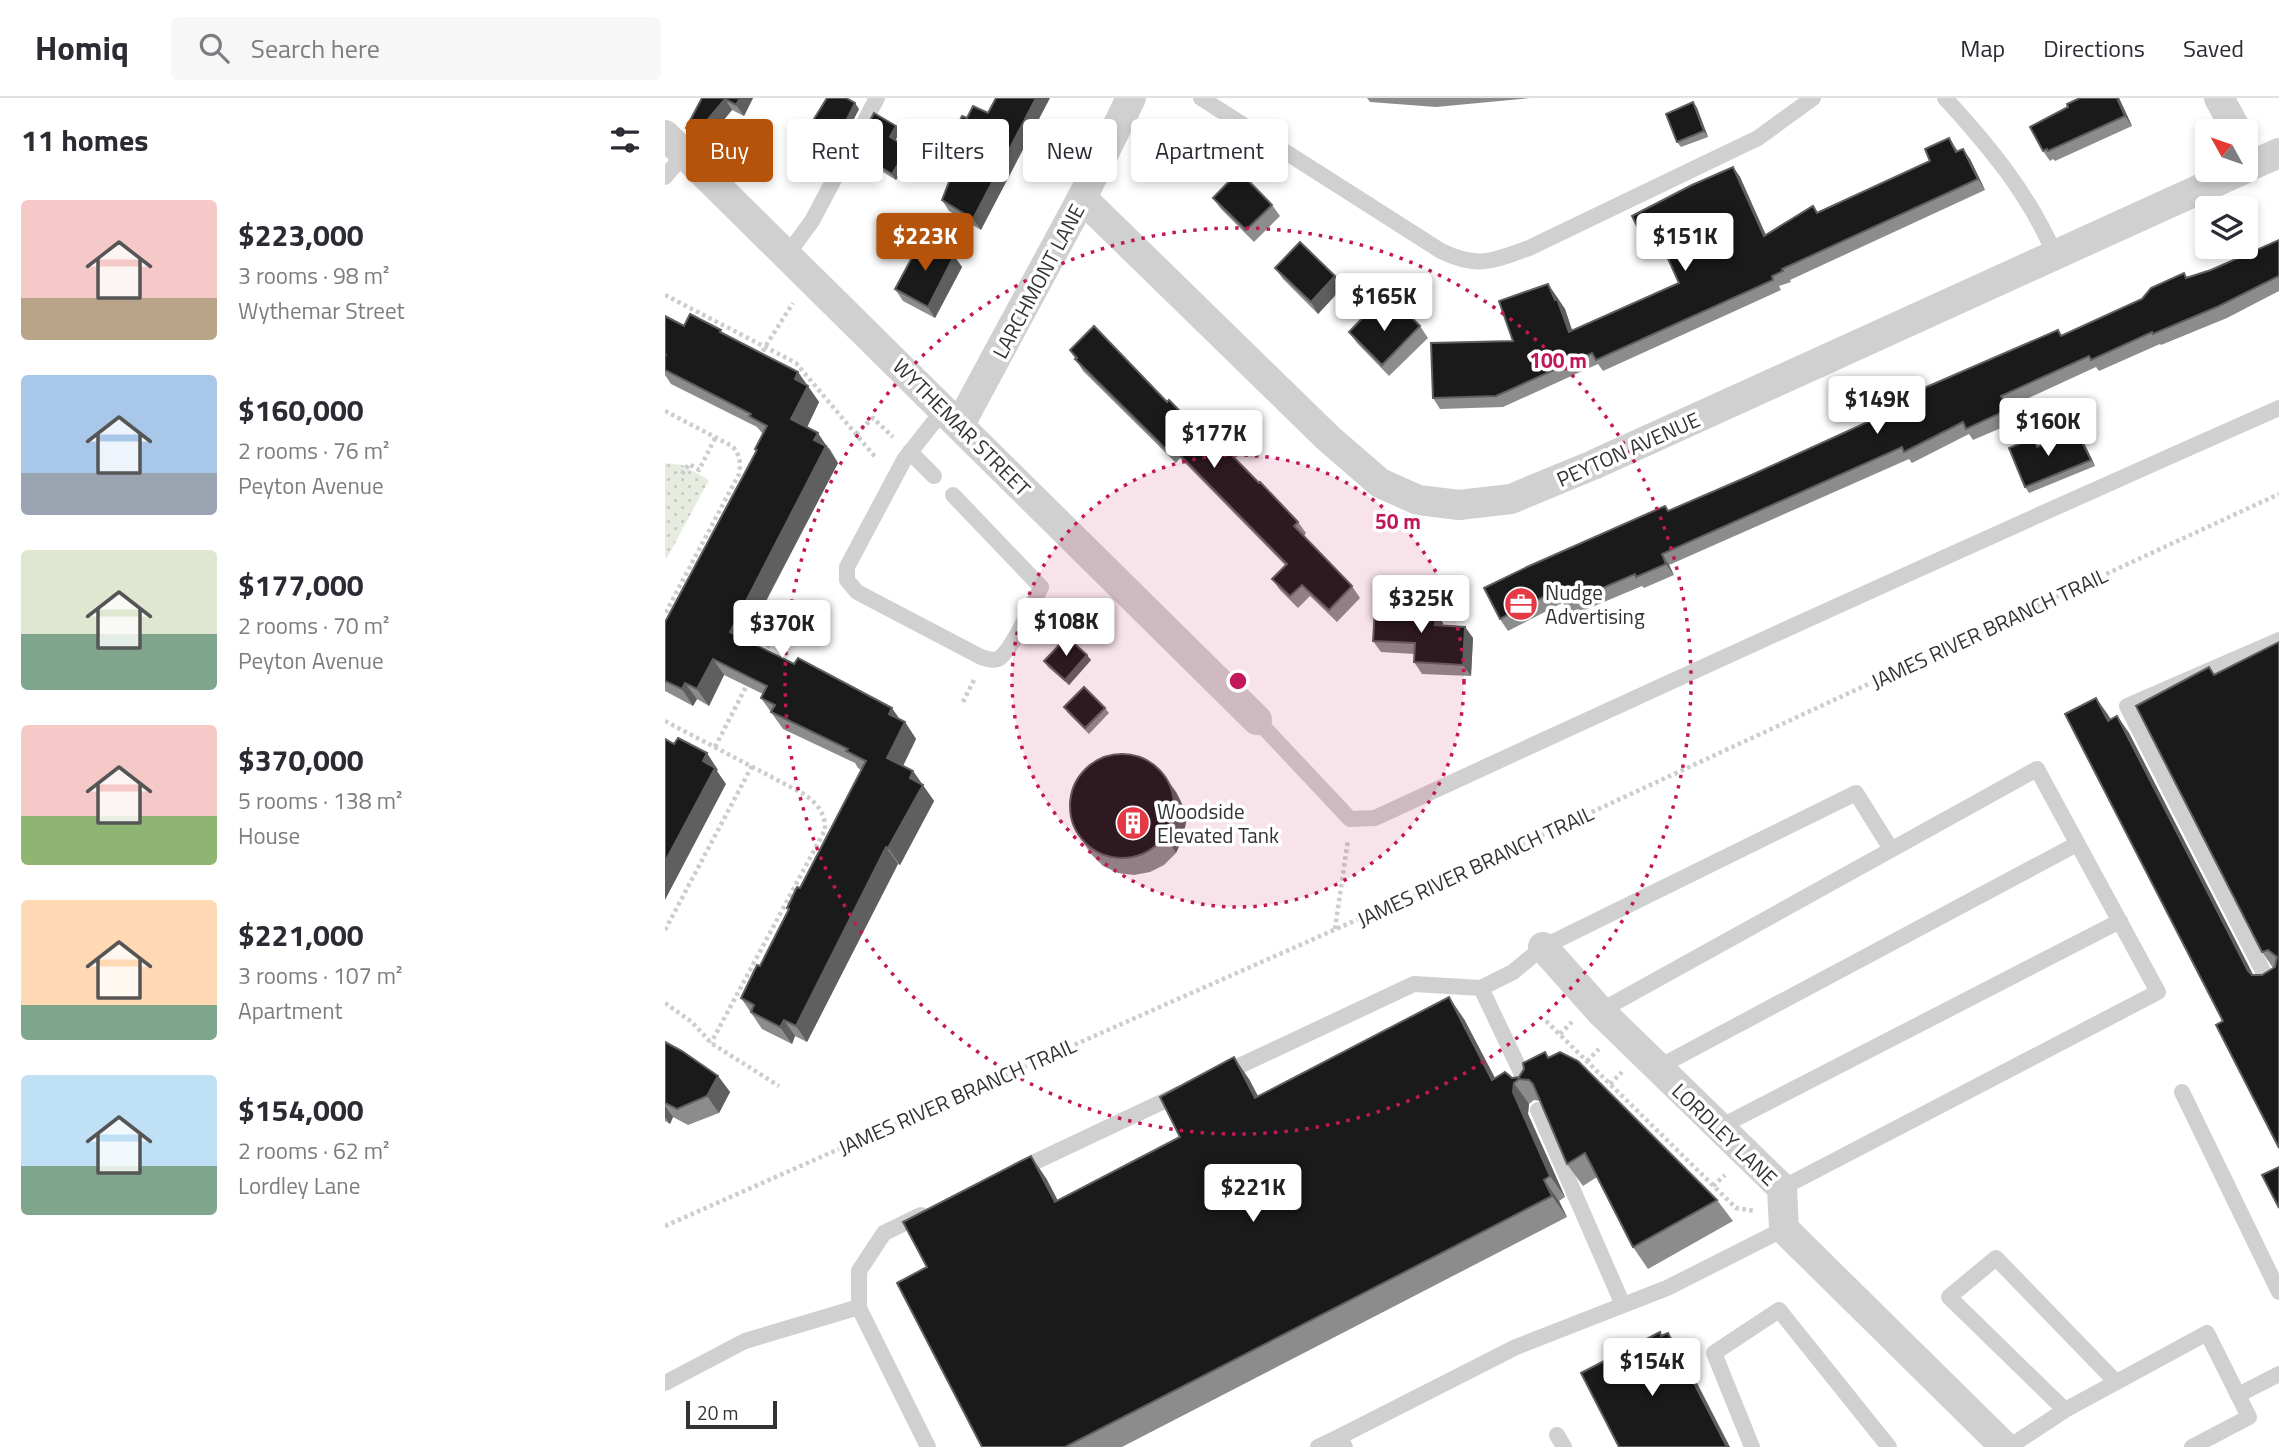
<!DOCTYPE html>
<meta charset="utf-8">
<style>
:root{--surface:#fff;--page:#f7f7f7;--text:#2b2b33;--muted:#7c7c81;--line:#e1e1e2;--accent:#b45309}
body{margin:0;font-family:"Titillium Web",sans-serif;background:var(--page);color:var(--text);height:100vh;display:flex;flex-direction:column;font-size:26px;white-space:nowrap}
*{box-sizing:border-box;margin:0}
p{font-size:23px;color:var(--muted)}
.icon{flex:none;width:38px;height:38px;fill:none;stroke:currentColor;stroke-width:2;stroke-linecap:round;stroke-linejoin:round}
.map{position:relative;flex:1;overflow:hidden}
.side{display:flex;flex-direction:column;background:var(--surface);width:665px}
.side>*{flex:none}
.hud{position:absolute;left:21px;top:21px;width:665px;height:63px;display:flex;gap:14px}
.needle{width:46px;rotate:310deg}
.tools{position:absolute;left:1530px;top:21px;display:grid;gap:14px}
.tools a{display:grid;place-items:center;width:63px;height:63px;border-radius:7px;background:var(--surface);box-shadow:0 4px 10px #0003;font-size:35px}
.scale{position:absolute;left:21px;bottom:18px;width:91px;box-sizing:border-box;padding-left:7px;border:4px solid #333;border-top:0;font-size:19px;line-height:24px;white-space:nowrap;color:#333;-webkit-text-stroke:5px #fff;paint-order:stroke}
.price{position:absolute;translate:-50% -60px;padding:0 16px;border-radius:7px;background:#fff;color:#222;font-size:23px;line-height:46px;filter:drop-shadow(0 2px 4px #0008)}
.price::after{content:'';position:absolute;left:50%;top:42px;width:21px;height:16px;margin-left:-10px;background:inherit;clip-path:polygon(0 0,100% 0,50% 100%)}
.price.active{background:var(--accent);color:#fff}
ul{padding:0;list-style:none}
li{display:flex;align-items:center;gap:21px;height:175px;padding:0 21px}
li span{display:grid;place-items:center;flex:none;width:196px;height:140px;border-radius:7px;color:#555}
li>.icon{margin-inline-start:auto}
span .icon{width:84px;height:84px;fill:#fffc;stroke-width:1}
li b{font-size:30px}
h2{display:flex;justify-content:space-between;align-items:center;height:84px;padding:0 21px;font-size:30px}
.tag{padding:0 24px;border-radius:7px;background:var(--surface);box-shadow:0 4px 10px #0003;font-size:24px;line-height:63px}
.tag.active{background:var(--accent);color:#fff}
header{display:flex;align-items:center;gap:42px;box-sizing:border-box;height:98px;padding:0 35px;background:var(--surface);border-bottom:2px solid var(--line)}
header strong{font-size:33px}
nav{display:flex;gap:38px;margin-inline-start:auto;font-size:24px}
.search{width:490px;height:63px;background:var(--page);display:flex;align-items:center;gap:18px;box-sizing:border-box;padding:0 24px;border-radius:7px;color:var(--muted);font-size:26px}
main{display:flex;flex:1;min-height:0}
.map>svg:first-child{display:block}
</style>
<header>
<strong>Homiq</strong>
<div class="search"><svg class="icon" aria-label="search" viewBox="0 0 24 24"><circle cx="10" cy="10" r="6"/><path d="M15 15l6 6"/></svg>Search here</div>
<nav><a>Map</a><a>Directions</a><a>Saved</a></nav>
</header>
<main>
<section class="side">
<h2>11 homes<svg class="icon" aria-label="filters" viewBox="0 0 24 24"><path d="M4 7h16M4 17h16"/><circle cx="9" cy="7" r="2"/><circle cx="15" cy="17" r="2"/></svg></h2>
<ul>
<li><span style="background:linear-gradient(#f6c9c9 70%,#b9a48a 0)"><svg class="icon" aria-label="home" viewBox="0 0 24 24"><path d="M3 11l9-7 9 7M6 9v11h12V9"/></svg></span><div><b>$223,000</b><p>3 rooms · 98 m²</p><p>Wythemar Street</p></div></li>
<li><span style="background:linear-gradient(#a9c7e8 70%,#9aa5b1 0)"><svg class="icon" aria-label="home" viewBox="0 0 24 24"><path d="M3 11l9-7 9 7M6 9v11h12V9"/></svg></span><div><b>$160,000</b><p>2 rooms · 76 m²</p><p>Peyton Avenue</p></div></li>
<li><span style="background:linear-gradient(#dfe7d0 60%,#7fa58c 0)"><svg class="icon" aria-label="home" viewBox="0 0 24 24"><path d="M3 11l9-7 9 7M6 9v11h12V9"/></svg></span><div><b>$177,000</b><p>2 rooms · 70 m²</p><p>Peyton Avenue</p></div></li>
<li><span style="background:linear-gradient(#f6c9c9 65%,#8fb573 0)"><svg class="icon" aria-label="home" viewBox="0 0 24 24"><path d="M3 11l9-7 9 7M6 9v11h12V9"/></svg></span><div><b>$370,000</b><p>5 rooms · 138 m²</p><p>House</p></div></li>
<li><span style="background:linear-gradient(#ffd9b3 75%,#7fa58c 0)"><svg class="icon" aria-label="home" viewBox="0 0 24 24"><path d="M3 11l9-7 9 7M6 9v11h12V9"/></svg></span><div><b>$221,000</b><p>3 rooms · 107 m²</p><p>Apartment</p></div></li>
<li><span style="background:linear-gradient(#bfe0f5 65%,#7fa58c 0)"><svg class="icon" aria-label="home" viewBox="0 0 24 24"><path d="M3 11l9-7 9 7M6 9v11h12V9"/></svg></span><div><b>$154,000</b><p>2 rooms · 62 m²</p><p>Lordley Lane</p></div></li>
</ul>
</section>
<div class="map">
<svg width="1614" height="1349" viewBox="0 0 1614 1349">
<defs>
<pattern id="park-dots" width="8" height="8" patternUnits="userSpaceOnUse" patternTransform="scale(1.75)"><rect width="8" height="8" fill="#e6ecdf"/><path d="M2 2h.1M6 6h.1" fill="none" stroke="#c6cbc0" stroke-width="1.8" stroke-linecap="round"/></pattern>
</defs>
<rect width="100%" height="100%" fill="#fff"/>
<polygon fill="url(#park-dots)" points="0,365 17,367 44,382 2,460 0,459"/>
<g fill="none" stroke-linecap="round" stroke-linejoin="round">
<g stroke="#cdcdcd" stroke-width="4.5" stroke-dasharray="3.5 3.5" stroke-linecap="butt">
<polyline points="0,197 131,265 211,360"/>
<polyline points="95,260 100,249 128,205"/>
<path d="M0,313L67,348C75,356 76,366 74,376L0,516"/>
<polyline points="191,336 208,320 228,339"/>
<polyline points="17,376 24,366 34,372 50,340"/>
<polyline points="99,556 123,511 129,515"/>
<polyline points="298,604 310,580"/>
<path d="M0,623L137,695C151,704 161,715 160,732L46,945"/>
<polyline points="50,649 83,585"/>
<polyline points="670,831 683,742"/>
<polyline points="0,832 87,668"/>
<polyline points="0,905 27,924 46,945 114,988"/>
<polyline points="881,923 1071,1110 1090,1113"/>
<polyline points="895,936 907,924"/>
<polyline points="922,963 934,951"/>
<polyline points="945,986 957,974"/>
<polyline points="1048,1088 1060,1077"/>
<polyline points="0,1128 739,801 1614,396"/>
</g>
<g stroke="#d0d0d0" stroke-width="16">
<path d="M536,0L776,153C813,171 828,163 864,150L1093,40L1148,0"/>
<path d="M1280,0C1324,48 1364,96 1390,157"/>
<polyline points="0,79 19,56"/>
<polyline points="122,157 147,123 212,0"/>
<path d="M279,311L239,362L182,469V482L192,494L316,559C322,561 327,563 333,561C347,554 368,504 376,489L288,397"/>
<polyline points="245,354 269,378"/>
<polyline points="1614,542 1462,608 1604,885 1614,880"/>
<path d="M592,622L685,721L710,720C1010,581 1311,444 1614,310"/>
<polyline points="816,890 864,991"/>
<polyline points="935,913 1372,671 1493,894 1117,1090"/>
<polyline points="992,970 1412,746"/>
<polyline points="555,977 749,886 816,890 848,874 878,849 1191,695 1226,751"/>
<polyline points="1517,994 1614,1194"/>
<polyline points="873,1012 958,1207"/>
<polyline points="1053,1030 1455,823"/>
<polyline points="353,1072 516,995"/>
<polyline points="256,1117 219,1135 194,1173 194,1210 263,1349"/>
<polyline points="0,1285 80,1243 194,1209"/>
<polyline points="1573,1297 1614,1276"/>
<polyline points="1400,1312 1284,1199 1331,1160 1451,1284"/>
<polyline points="892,1337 899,1349"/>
<polyline points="674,1339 851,1249 1002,1190 1119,1131"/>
<polyline points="653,1349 674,1339 680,1349"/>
<polyline points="1087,1349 1049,1255 1114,1212 1224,1349"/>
<polyline points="1344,1349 1400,1312 1542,1235 1584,1319 1527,1349"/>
</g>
<g stroke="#d0d0d0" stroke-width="30">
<polyline points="1554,0 1572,33"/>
<polyline points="0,37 592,622"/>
<polyline points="1580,70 1614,55"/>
<polyline points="417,100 663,340 715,385 753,402 794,407 846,401 928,367 1577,72"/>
<polyline points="295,326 417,100 466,0"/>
<polyline points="878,849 935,913 1117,1090 1119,1131 1340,1349"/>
</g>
</g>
<g fill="#8c8c8c">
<polygon points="37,0 88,0 79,18 67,12 37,48 28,41 21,30"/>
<polygon points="702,0 865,0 771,9 705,4"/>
<polygon points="1454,0 1467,28 1390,63 1388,61 1385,63 1378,53 1403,9"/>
<polygon points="1028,4 1032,10 1043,39 1016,49 1012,44"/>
<polygon points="194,11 175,48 169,45 165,51 145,39 141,34"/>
<polygon points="297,18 316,132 284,113 277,102 291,65 288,61 294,50 287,40"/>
<polygon points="231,28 235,33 230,43 243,50 247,56 231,82 193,59 189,53"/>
<polygon points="1284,40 1293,53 1305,61 1320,92 1125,182 1126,184 1114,188 1116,192 938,273 933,266 838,309 775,311 768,300 848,243 883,186 900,211 907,232 1014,185 997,147 986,153 979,142 1068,69 1075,79 1101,137 1153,115 1265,63"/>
<polygon points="548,100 607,107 615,118 589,144 556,111"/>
<polygon points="1614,142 1614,193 1562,220 1496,247 1495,246 1434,273 1431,269 1344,309 1350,324 1308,342 1304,336 1247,365 1244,361 1004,467 1009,477 979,490 977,488 908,517 899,504 843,533 835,521 1000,408 1004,413 1082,379 1477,201 1519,175 1523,180 1546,172"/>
<polygon points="289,158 297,169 270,220 238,203 230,191"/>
<polygon points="610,170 678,189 653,216 618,181"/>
<polygon points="0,218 19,228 58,235 133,274 154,304 142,329 165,351 173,365 81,542 240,624 251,641 238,668 248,673 269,703 235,767 233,766 142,944 130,938 127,946 97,931 76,900 95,868 123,812 122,810 135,790 196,672 193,670 190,665 118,631 96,600 98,596 59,577 44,608 32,601 28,608 0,593 0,524 91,354 90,351 98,336 92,329 6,286 0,277"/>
<polygon points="723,221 755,228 763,240 724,278 692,245 684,234"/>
<polygon points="405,252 502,304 542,341 594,385 633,424 641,435 639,438 687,488 695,500 672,524 645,498 633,510 615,492 607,481 620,467 515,360 511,365 418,273"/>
<polygon points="1411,342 1419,345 1430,368 1364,395 1360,389 1373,346 1374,349"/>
<polygon points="771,514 778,525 778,528 800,529 808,540 806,578 757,576 749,564 750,556 716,554 708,543"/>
<polygon points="1614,544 1614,1050 1558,923 1431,600 1446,621 1452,618 1464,635 1588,877 1597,877 1608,870 1597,854 1544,569 1550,577"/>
<polygon points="426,562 404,587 383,569 379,563"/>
<polygon points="399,609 440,610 444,615 424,636 403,615"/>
<polygon points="511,694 518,708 521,724 518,740 511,755 499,767 485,774 469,777 453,775 438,768 426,756 415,739"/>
<polygon points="799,921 830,980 854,979 884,960 1052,1102 1068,1123 983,1171 968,1149 932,1079 918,1088 902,1066 875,1003 869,1002 864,1006 863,1016 900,1099 894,1103 902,1119 457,1349 317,1349 381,1080 393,1103 515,1039 584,981 593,998"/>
<polygon points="0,944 53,978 65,994 54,1015 23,1027 8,1019 5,1026 0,1023"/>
</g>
<g fill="#5f5f5f">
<polygon points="75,0 88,0 79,18 71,7"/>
<polygon points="371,0 385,0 316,132 308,121"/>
<polygon points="1452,0 1454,0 1467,28 1460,18"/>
<polygon points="60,1 67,12 37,48 29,38"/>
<polygon points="1028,4 1032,10 1043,39 1039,33"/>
<polygon points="190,5 194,11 175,48 171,43"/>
<polygon points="231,28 235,33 229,45 225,39"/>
<polygon points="165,39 169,45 165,51 161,46"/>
<polygon points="243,50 247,56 231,82 227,76"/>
<polygon points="1298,51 1305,61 1320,92 1313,81"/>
<polygon points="1068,69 1075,79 1106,149 1099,138"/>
<polygon points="289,158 297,169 270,220 263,209"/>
<polygon points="670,178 678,189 653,216 646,204"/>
<polygon points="883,186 900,211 911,244 904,234"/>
<polygon points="133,274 154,304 138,338 126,321 130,281"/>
<polygon points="1336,298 1344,309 1350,324 1342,312"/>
<polygon points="153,335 173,365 76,550 65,534"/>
<polygon points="1415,340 1419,345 1430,368 1426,362"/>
<polygon points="997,456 1004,467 1009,477 1001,466"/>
<polygon points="771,514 778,525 778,539 770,527"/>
<polygon points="800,529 808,540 806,578 798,567"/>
<polygon points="422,557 426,562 404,587 400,582"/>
<polygon points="48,561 59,577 44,608 32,591"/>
<polygon points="20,585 32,601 28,608 17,591"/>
<polygon points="1431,600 1443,617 1455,640 1443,623"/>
<polygon points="227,610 238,626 224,616"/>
<polygon points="1452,618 1464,635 1595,890 1583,873"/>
<polygon points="240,624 251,641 234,676 222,660"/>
<polygon points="42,655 53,672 52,673 61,686 0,802 0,764 38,663"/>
<polygon points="248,673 269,703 235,767 223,750 245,680"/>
<polygon points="499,677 511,694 518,708 521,724 518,740 511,755 500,738"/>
<polygon points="221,749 233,766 142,944 131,928"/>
<polygon points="784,899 799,921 842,1003 827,982"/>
<polygon points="119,922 130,938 127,946 115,929"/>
<polygon points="569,959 584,981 605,1022 590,1000"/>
<polygon points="53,978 65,994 54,1015 42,998"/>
<polygon points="849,985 864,1006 863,1016 900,1099 885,1078 848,994"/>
<polygon points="0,1008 8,1019 5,1026 0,1019"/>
<polygon points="366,1058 381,1080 405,1126 390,1104"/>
<polygon points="879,1082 894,1103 902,1119 887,1098"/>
<polygon points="1003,1235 1015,1252 1065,1349 1062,1349"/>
</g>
<g fill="#1a1a1a" stroke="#5f5f5f" stroke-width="2">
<polygon points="37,0 75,0 71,7 60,1 29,38 21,30"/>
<polygon points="162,0 181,0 190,5 171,43 165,39 161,46 141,34"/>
<polygon points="331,0 371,0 308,121 277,102 292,63 288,61 296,45 287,40 297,18 302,20 308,8 323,15"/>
<polygon points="1415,0 1452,0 1460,18 1383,53 1382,51 1378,53 1365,29 1403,9 1402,6"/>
<polygon points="1028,4 1039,33 1012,44 1001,16"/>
<polygon points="209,15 231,28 225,39 243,50 227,76 189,53"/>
<polygon points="1284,40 1291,54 1298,51 1313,81 1117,171 1118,173 1107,178 1108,182 931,262 927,255 831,298 768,300 766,245 848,243 834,203 883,186 890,202 892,201 904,234 1014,185 992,136 979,142 967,118 1027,87 1068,69 1099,138 1148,108 1152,115 1265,63 1260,51"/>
<polygon points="574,73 607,107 581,132 548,100"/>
<polygon points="257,141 289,158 263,209 230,191"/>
<polygon points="1614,142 1614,178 1554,208 1488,236 1487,234 1426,262 1424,258 1336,298 1342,312 1301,331 1298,324 1239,354 1237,349 997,456 1001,466 971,479 970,476 900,506 892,492 835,521 819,490 862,469 1000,408 1003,413 1082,379 1216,318 1213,312 1250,294 1393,232 1396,238 1477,201 1486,190 1519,175 1521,180 1546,172"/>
<polygon points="635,144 670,178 646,204 610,170"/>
<polygon points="709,208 723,221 736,209 755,228 717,267 684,234"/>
<polygon points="25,216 56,232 55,234 133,274 130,281 143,288 126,321 153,335 149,342 161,348 65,534 129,566 133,560 227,610 224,616 240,624 222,660 248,673 245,680 258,687 223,750 221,749 131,928 119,922 115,929 86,914 89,907 76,900 92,867 95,868 124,811 122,810 132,789 135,790 201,663 181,653 183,651 106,614 110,607 96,600 102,588 48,561 32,591 20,585 17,591 0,583 0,524 92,352 90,351 102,328 84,318 86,316 0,272 0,259 1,257 0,256 0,218 19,228"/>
<polygon points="429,228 502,304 504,302 542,341 547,337 594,385 595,384 633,424 629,428 687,488 664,512 637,487 625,498 607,481 622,466 507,349 503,353 410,261 412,260 405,252"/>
<polygon points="1407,335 1410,343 1415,340 1426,362 1360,389 1344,350 1369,340 1372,349"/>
<polygon points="710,511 771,514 770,527 800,529 798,567 749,564 750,545 708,543"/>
<polygon points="402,539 422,557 400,582 379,563"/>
<polygon points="1614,544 1614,1050 1551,927 1558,923 1400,616 1431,600 1443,623 1452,618 1583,873 1587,877 1597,877 1610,869 1612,859 1603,852 1597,854 1471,608 1544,569 1549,577"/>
<polygon points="419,589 440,610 420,630 399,609"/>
<polygon points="13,640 42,655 38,663 50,670 0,764 0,641 9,646"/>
<circle cx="457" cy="708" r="52"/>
<polygon points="784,899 827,982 840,974 847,980 854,979 859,971 858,965 880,954 883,960 895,954 913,963 1052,1102 968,1149 920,1055 902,1066 868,986 864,982 854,981 849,985 848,994 885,1078 879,1082 887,1098 400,1349 317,1349 232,1185 262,1169 238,1124 366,1058 390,1104 515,1039 495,999 569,959 590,1000"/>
<polygon points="0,944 17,953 53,978 42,998 12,1011 0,1005"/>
<polygon points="1614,1069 1614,1110 1597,1077"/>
<polygon points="995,1234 996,1238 1003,1235 1062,1349 954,1349 916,1275"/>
</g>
<circle cx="573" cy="583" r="226" fill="#c2185b" fill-opacity=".12"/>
<g fill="none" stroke="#c2185b" stroke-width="3.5" stroke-dasharray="3.5 7">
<circle cx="573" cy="583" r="226"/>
<circle cx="573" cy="583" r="453"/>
</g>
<defs>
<g id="office-disc" transform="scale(1.75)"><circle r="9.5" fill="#e63946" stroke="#fff"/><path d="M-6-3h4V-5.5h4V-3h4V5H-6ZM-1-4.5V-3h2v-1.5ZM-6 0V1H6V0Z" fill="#fff"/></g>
<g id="building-disc" transform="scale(1.75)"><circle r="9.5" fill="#e63946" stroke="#fff"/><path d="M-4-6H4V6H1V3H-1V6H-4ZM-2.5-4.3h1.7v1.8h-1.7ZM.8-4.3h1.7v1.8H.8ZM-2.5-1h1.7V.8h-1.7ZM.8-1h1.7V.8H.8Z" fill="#fff"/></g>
</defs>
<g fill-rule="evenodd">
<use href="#office-disc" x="856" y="506"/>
<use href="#building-disc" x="468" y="725"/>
</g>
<g text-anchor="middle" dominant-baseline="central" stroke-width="7" stroke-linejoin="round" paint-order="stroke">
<g font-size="21" fill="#333" stroke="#fff">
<text transform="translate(373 183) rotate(-62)">LARCHMONT LANE</text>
<text transform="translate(297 329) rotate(45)">WYTHEMAR STREET</text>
<text transform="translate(963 351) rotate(-24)">PEYTON AVENUE</text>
<text transform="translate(1324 530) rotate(-25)">JAMES RIVER BRANCH TRAIL</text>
<text transform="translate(810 768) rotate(-25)">JAMES RIVER BRANCH TRAIL</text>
<text transform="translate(292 998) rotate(-24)">JAMES RIVER BRANCH TRAIL</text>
<text transform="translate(1060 1036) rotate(44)">LORDLEY LANE</text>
</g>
<g font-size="21" fill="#333" stroke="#fff" text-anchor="start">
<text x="880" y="494">Nudge<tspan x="880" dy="24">Advertising</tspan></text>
<text x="492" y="713">Woodside<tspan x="492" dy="24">Elevated Tank</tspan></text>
</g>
</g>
<circle cx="573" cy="583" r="10" fill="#c2185b" stroke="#fff" stroke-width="3.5"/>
<g font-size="21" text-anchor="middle" font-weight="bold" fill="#c2185b" stroke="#fff" stroke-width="7" stroke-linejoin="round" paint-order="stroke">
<text x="893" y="270">100 m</text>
<text x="733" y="431">50 m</text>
</g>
</svg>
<div class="tools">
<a><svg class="needle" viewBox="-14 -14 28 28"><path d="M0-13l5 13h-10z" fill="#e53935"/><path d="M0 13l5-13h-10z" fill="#7c7c81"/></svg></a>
<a><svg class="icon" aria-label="layers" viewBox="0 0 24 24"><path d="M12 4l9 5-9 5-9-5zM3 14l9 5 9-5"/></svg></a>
</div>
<div class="scale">20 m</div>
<b class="price active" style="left:260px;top:175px">$223K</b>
<b class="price" style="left:1020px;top:175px">$151K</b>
<b class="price" style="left:719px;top:235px">$165K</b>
<b class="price" style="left:1212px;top:338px">$149K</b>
<b class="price" style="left:1383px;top:360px">$160K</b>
<b class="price" style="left:549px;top:372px">$177K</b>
<b class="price" style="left:756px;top:537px">$325K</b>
<b class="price" style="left:401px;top:560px">$108K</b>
<b class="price" style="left:117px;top:562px">$370K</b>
<b class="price" style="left:588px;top:1126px">$221K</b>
<b class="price" style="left:987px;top:1300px">$154K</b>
<div class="hud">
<a class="tag active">Buy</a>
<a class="tag">Rent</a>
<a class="tag">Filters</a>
<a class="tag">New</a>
<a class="tag">Apartment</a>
</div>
</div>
</main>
